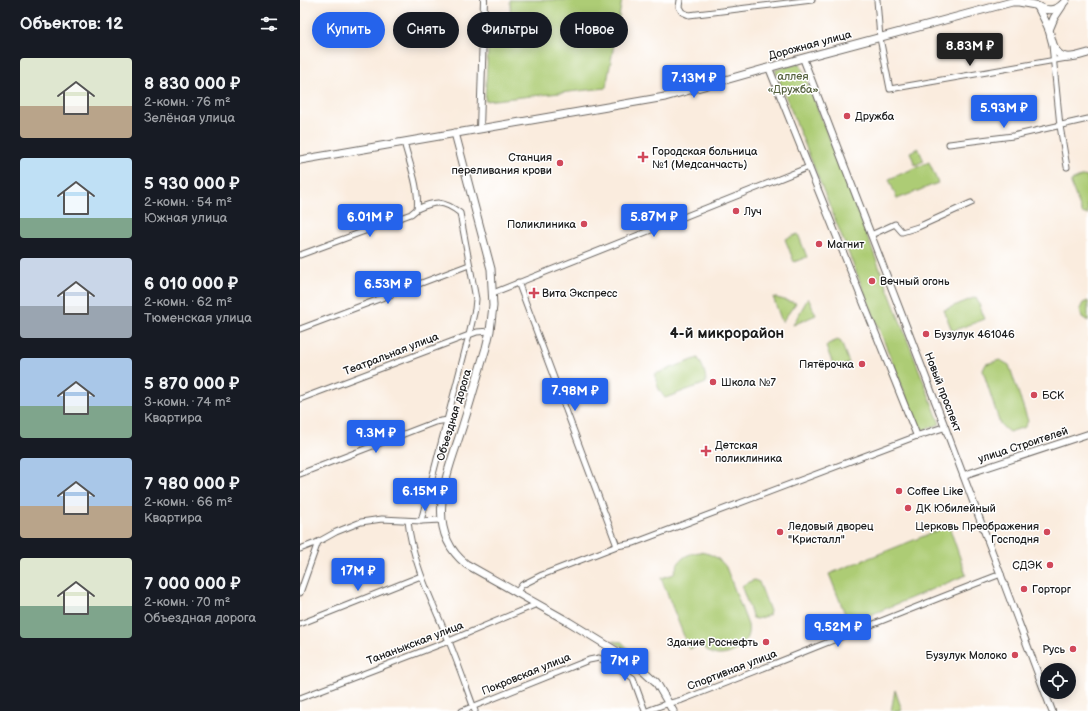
<!DOCTYPE html>
<html lang="ru">
<meta charset="utf-8">
<style>
:root{--surface:#171b24;--page:#20242c;--text:#f1f3f6;--muted:#9ea1a6;--accent:#2563eb}
body{margin:0;font-family:"Balsamiq Sans",sans-serif;background:var(--page);color:var(--text);height:100vh;display:flex;flex-direction:column;font-size:15px;white-space:nowrap}
*{box-sizing:border-box;margin:0}
p{font-size:13px;color:var(--muted)}
.icon{flex:none;width:22px;height:22px;fill:none;stroke:currentColor;stroke-width:2;stroke-linecap:round;stroke-linejoin:round}
.map{position:relative;flex:1;overflow:hidden}
.details{display:flex;flex-direction:column;background:var(--surface);width:300px}
.details>*{flex:none}
.top-card{position:absolute;left:12px;top:12px;width:380px;height:36px;display:flex;gap:8px}
.fabs{position:absolute;left:740px;top:663px;display:grid;gap:8px}
.fabs a{display:grid;place-items:center;width:36px;height:36px;border-radius:50%;background:var(--surface);box-shadow:0 2px 10px #0003;font-size:20px}
.price{position:absolute;translate:-50% -34px;padding:0 9px;border-radius:4px;background:var(--accent);color:#fff;font-size:13px;line-height:26px;filter:drop-shadow(0 1px 2px #0008)}
.price::after{content:'';position:absolute;left:50%;top:24px;width:12px;height:9px;margin-left:-6px;background:inherit;clip-path:polygon(0 0,100% 0,50% 100%)}
.price.on{background:#222;color:#fff}
ul{padding:0;list-style:none}
li{display:flex;align-items:center;gap:12px;height:100px;padding:0 20px}
li span{display:grid;place-items:center;flex:none;width:112px;height:80px;border-radius:4px;color:#555}
li>.icon{margin-inline-start:auto}
span .icon{width:48px;height:48px;fill:#fffc;stroke-width:1}
li b{font-size:17px}
h2{display:flex;justify-content:space-between;align-items:center;height:48px;padding:0 20px;font-size:17px}
.chip{padding:0 14px;border-radius:18px;background:var(--surface);box-shadow:0 2px 10px #0003;font-size:14px;line-height:36px}
.chip.on{background:var(--accent);color:#fff}
main{display:flex;flex:1;min-height:0}
.map>svg:first-child{display:block}
</style>
<main>
<section class="details">
<h2>Объектов: 12<svg class="icon" aria-label="filters" viewBox="0 0 24 24"><path d="M4 7h16M4 17h16"/><circle cx="9" cy="7" r="2"/><circle cx="15" cy="17" r="2"/></svg></h2>
<ul>
<li><span style="background:linear-gradient(#dfe7d0 60%,#b9a48a 0)"><svg class="icon" aria-label="home" viewBox="0 0 24 24"><path d="M3 11l9-7 9 7M6 9v11h12V9"/></svg></span><div><b>8 830 000 ₽</b><p>2-комн. · 76 m²</p><p>Зелёная улица</p></div></li>
<li><span style="background:linear-gradient(#bfe0f5 75%,#7fa58c 0)"><svg class="icon" aria-label="home" viewBox="0 0 24 24"><path d="M3 11l9-7 9 7M6 9v11h12V9"/></svg></span><div><b>5 930 000 ₽</b><p>2-комн. · 54 m²</p><p>Южная улица</p></div></li>
<li><span style="background:linear-gradient(#c9d6e8 60%,#9aa5b1 0)"><svg class="icon" aria-label="home" viewBox="0 0 24 24"><path d="M3 11l9-7 9 7M6 9v11h12V9"/></svg></span><div><b>6 010 000 ₽</b><p>2-комн. · 62 m²</p><p>Тюменская улица</p></div></li>
<li><span style="background:linear-gradient(#a9c7e8 60%,#7fa58c 0)"><svg class="icon" aria-label="home" viewBox="0 0 24 24"><path d="M3 11l9-7 9 7M6 9v11h12V9"/></svg></span><div><b>5 870 000 ₽</b><p>3-комн. · 74 m²</p><p>Квартира</p></div></li>
<li><span style="background:linear-gradient(#a9c7e8 60%,#b9a48a 0)"><svg class="icon" aria-label="home" viewBox="0 0 24 24"><path d="M3 11l9-7 9 7M6 9v11h12V9"/></svg></span><div><b>7 980 000 ₽</b><p>2-комн. · 66 m²</p><p>Квартира</p></div></li>
<li><span style="background:linear-gradient(#dfe7d0 60%,#7fa58c 0)"><svg class="icon" aria-label="home" viewBox="0 0 24 24"><path d="M3 11l9-7 9 7M6 9v11h12V9"/></svg></span><div><b>7 000 000 ₽</b><p>2-комн. · 70 m²</p><p>Объездная дорога</p></div></li>
</ul>
</section>
<div class="map">
<svg width="788" height="711" viewBox="0 0 788 711">
<rect width="100%" height="100%" fill="#fff"/>
<filter id="ink" filterUnits="userSpaceOnUse"><feTurbulence type="fractalNoise" baseFrequency=".025" numOctaves="2"/><feDisplacementMap in="SourceGraphic" scale="8" xChannelSelector="R" yChannelSelector="G"/><feConvolveMatrix kernelMatrix="1 2 1 2 8 2 1 2 1" color-interpolation-filters="sRGB"/></filter>
<filter id="wash" filterUnits="userSpaceOnUse"><feTurbulence type="fractalNoise" baseFrequency=".012" numOctaves="4" result="noise"/><feDisplacementMap in="SourceGraphic" scale="16" xChannelSelector="R" yChannelSelector="G"/><feGaussianBlur stdDeviation="0.9" result="paint"/><feColorMatrix in="noise" values="0 0 0 0 0 0 0 0 0 0 0 0 0 0 0 0 0 1.4 0 .05"/><feComposite in="paint" operator="in"/></filter>
<g filter="url(#wash)">
<rect width="100%" height="100%" fill="#faecde"/>
<g fill="#adcc74" stroke="#647448">
<polygon points="210,0 322,0 306,88 185,101 189,30 211,30"/>
<polygon points="500,63 640,424 620,431 475,70"/>
<polygon points="618,148 624,161 615,165 610,152"/>
<polygon points="629,162 638,183 597,199 589,179"/>
<polygon points="783,176 788,177 788,215 782,213 771,184 771,181"/>
<polygon points="498,234 507,257 494,262 485,239"/>
<polygon points="473,297 496,303 482,322"/>
<polygon points="676,297 685,319 652,331 644,310"/>
<polygon points="508,298 516,315 493,325"/>
<polygon points="788,301 788,321 782,317 780,309 783,303"/>
<polygon points="538,340 541,342 549,363 538,368 533,364 526,347 528,344"/>
<path d="M398,358C403,367 406,373 406,383L365,398C359,391 356,384 355,374Z"/>
<polygon points="700,360 709,365 728,421 725,427 709,432 704,428 700,424 684,374 683,370 686,364"/>
<polygon points="649,526 666,575 549,624 529,574"/>
<path d="M400,552C412,554 418,557 426,567L448,625C451,642 436,655 419,655C411,655 407,650 401,645L389,649L361,578L374,574C378,559 385,554 400,552Z"/>
<polygon points="454,580 459,582 470,611 469,615 457,619 453,618 442,588 443,585"/>
<polygon points="312,641 322,642 331,652"/>
<polygon points="595,690 602,710 591,711"/>
</g>
</g>
<g filter="url(#ink)">
<g fill="none" stroke-linecap="round" stroke-linejoin="round">
<g stroke="#6a6560" stroke-width="7">
<g id="minor">
<polyline points="380,0 379,7 382,12 389,15 512,0"/>
<polyline points="577,0 580,38 590,89 767,58"/>
<polyline points="752,45 760,126 767,167"/>
<polyline points="649,144 713,136 788,119"/>
<path d="M117,209C135,201 143,200 160,213L176,299L175,309L169,335L121,521"/>
<polyline points="571,235 595,224 602,232 618,227 671,203"/>
<path d="M0,255L111,214L117,209C120,189 109,162 104,142"/>
<polyline points="218,282 317,546"/>
<polyline points="193,293 509,167"/>
<polyline points="0,329 169,265"/>
<polyline points="0,399 169,335 177,332 190,331"/>
<polyline points="0,474 135,422 148,420"/>
<path d="M108,521C112,562 132,601 148,639C158,663 166,687 175,711"/>
<polyline points="0,549 18,542 36,532 61,522 82,519 121,521 142,520"/>
<polyline points="0,593 18,542"/>
<polyline points="216,593 222,585 242,575 317,546 334,543 617,436"/>
<polyline points="0,624 121,576"/>
<polyline points="0,698 149,641 237,604"/>
<polyline points="162,711 289,660 299,658 323,671 333,678 345,711"/>
<path d="M347,711L363,705L382,700C488,659 594,615 701,574"/>
</g>
</g>
<g stroke="#6a6560" stroke-width="8">
<g id="tertiary">
<polyline points="503,58 645,427 752,711"/>
<polyline points="469,68 617,436 645,427"/>
<polyline points="180,129 184,0"/>
<polyline points="664,475 788,434"/>
</g>
</g>
<g stroke="#6a6560" stroke-width="9">
<g id="secondary">
<path d="M737,6C748,13 759,10 766,0"/>
<path d="M738,7C741,13 745,20 748,27C752,37 752,55 766,57C773,58 781,55 788,53"/>
<polyline points="749,30 754,18 762,6"/>
<path d="M155,133L191,269L193,306L190,331L186,348C178,374 171,400 163,425C149,470 121,528 166,564L269,622L334,662L356,682L373,711"/>
<polyline points="0,160 365,97 503,58 712,2 719,2 735,5"/>
</g>
</g>
<use href="#minor" stroke="#fff" stroke-width="5"/>
<use href="#tertiary" stroke="#fff" stroke-width="6"/>
<use href="#secondary" stroke="#fff" stroke-width="7"/>
</g>
</g>
<g fill="#d1495b" stroke="#fff" stroke-width="1.5">
<circle cx="547" cy="116" r="4"/>
<path d="M341 151h4v4h4v4h-4v4h-4v-4h-4v-4h4z"/>
<circle cx="260" cy="163" r="4"/>
<circle cx="436" cy="211" r="4"/>
<circle cx="284" cy="224" r="4"/>
<circle cx="519" cy="244" r="4"/>
<circle cx="572" cy="281" r="4"/>
<path d="M232 287h4v4h4v4h-4v4h-4v-4h-4v-4h4z"/>
<circle cx="626" cy="334" r="4"/>
<circle cx="562" cy="364" r="4"/>
<circle cx="413" cy="382" r="4"/>
<circle cx="734" cy="395" r="4"/>
<path d="M404 445h4v4h4v4h-4v4h-4v-4h-4v-4h4z"/>
<circle cx="599" cy="491" r="4"/>
<circle cx="608" cy="508" r="4"/>
<circle cx="480" cy="532" r="4"/>
<circle cx="747" cy="532" r="4"/>
<circle cx="750" cy="565" r="4"/>
<circle cx="724" cy="589" r="4"/>
<circle cx="466" cy="642" r="4"/>
<circle cx="773" cy="649" r="4"/>
<circle cx="715" cy="655" r="4"/>
</g>
<g text-anchor="middle" dominant-baseline="central" stroke-width="3" stroke-linejoin="round" paint-order="stroke">
<g font-size="11" fill="#1c1c1c" stroke="#fff">
<text transform="translate(510 45) rotate(-15)">Дорожная улица</text>
<text transform="translate(91 354) rotate(-21)">Театральная улица</text>
<text transform="translate(643 392) rotate(69)">Новый проспект</text>
<text transform="translate(154 415) rotate(-73)">Объездная дорога</text>
<text transform="translate(723 445) rotate(-18)">улица Строителей</text>
<text transform="translate(115 643) rotate(-21)">Тананыкская улица</text>
<text transform="translate(432 670) rotate(-21)">Спортивная улица</text>
<text transform="translate(226 674) rotate(-22)">Покровская улица</text>
</g>
<g font-size="11" fill="#56623f" stroke="#fff">
<text x="493" y="76">аллея<tspan x="493" dy="13">«Дружба»</tspan></text>
</g>
<g font-size="11" fill="#1c1c1c" stroke="#fff" text-anchor="start">
<text x="555" y="116">Дружба</text>
<text x="352" y="151">Городская больница<tspan x="352" dy="13">№1 (Медсанчасть)</tspan></text>
<text x="252" y="157" text-anchor="end">Станция<tspan x="252" dy="13">переливания крови</tspan></text>
<text x="444" y="211">Луч</text>
<text x="276" y="224" text-anchor="end">Поликлиника</text>
<text x="527" y="244">Магнит</text>
<text x="580" y="281">Вечный огонь</text>
<text x="242" y="293">Вита Экспресс</text>
<text x="634" y="334">Бузулук 461046</text>
<text x="554" y="364" text-anchor="end">Пятёрочка</text>
<text x="421" y="382">Школа №7</text>
<text x="742" y="395">БСК</text>
<text x="415" y="445">Детская<tspan x="415" dy="13">поликлиника</tspan></text>
<text x="607" y="491">Coffee Like</text>
<text x="616" y="508">ДК Юбилейный</text>
<text x="488" y="526">Ледовый дворец<tspan x="488" dy="13">"Кристалл"</tspan></text>
<text x="739" y="526" text-anchor="end">Церковь Преображения<tspan x="739" dy="13">Господня</tspan></text>
<text x="742" y="565" text-anchor="end">СДЭК</text>
<text x="732" y="589">Горторг</text>
<text x="458" y="642" text-anchor="end">Здание Роснефть</text>
<text x="765" y="649" text-anchor="end">Русь</text>
<text x="707" y="655" text-anchor="end">Бузулук Молоко</text>
</g>
<g font-size="15" font-weight="bold" fill="#1c1c1c" stroke="#fff">
<text x="427" y="333">4-й микрорайон</text>
</g>
</g>
</svg>
<div class="fabs">
<a><svg class="icon" aria-label="locate" viewBox="0 0 24 24"><circle cx="12" cy="12" r="6"/><path d="M12 2v4M12 18v4M2 12h4M18 12h4"/></svg></a>
</div>
<b class="price on" style="left:670px;top:67px">8.83M ₽</b>
<b class="price" style="left:394px;top:99px">7.13M ₽</b>
<b class="price" style="left:704px;top:129px">5.93M ₽</b>
<b class="price" style="left:70px;top:238px">6.01M ₽</b>
<b class="price" style="left:354px;top:238px">5.87M ₽</b>
<b class="price" style="left:88px;top:305px">6.53M ₽</b>
<b class="price" style="left:275px;top:412px">7.98M ₽</b>
<b class="price" style="left:76px;top:454px">9.3M ₽</b>
<b class="price" style="left:125px;top:512px">6.15M ₽</b>
<b class="price" style="left:58px;top:592px">17M ₽</b>
<b class="price" style="left:538px;top:648px">9.52M ₽</b>
<b class="price" style="left:325px;top:682px">7M ₽</b>
<div class="top-card">
<a class="chip on">Купить</a>
<a class="chip">Снять</a>
<a class="chip">Фильтры</a>
<a class="chip">Новое</a>
</div>
</div>
</main>
